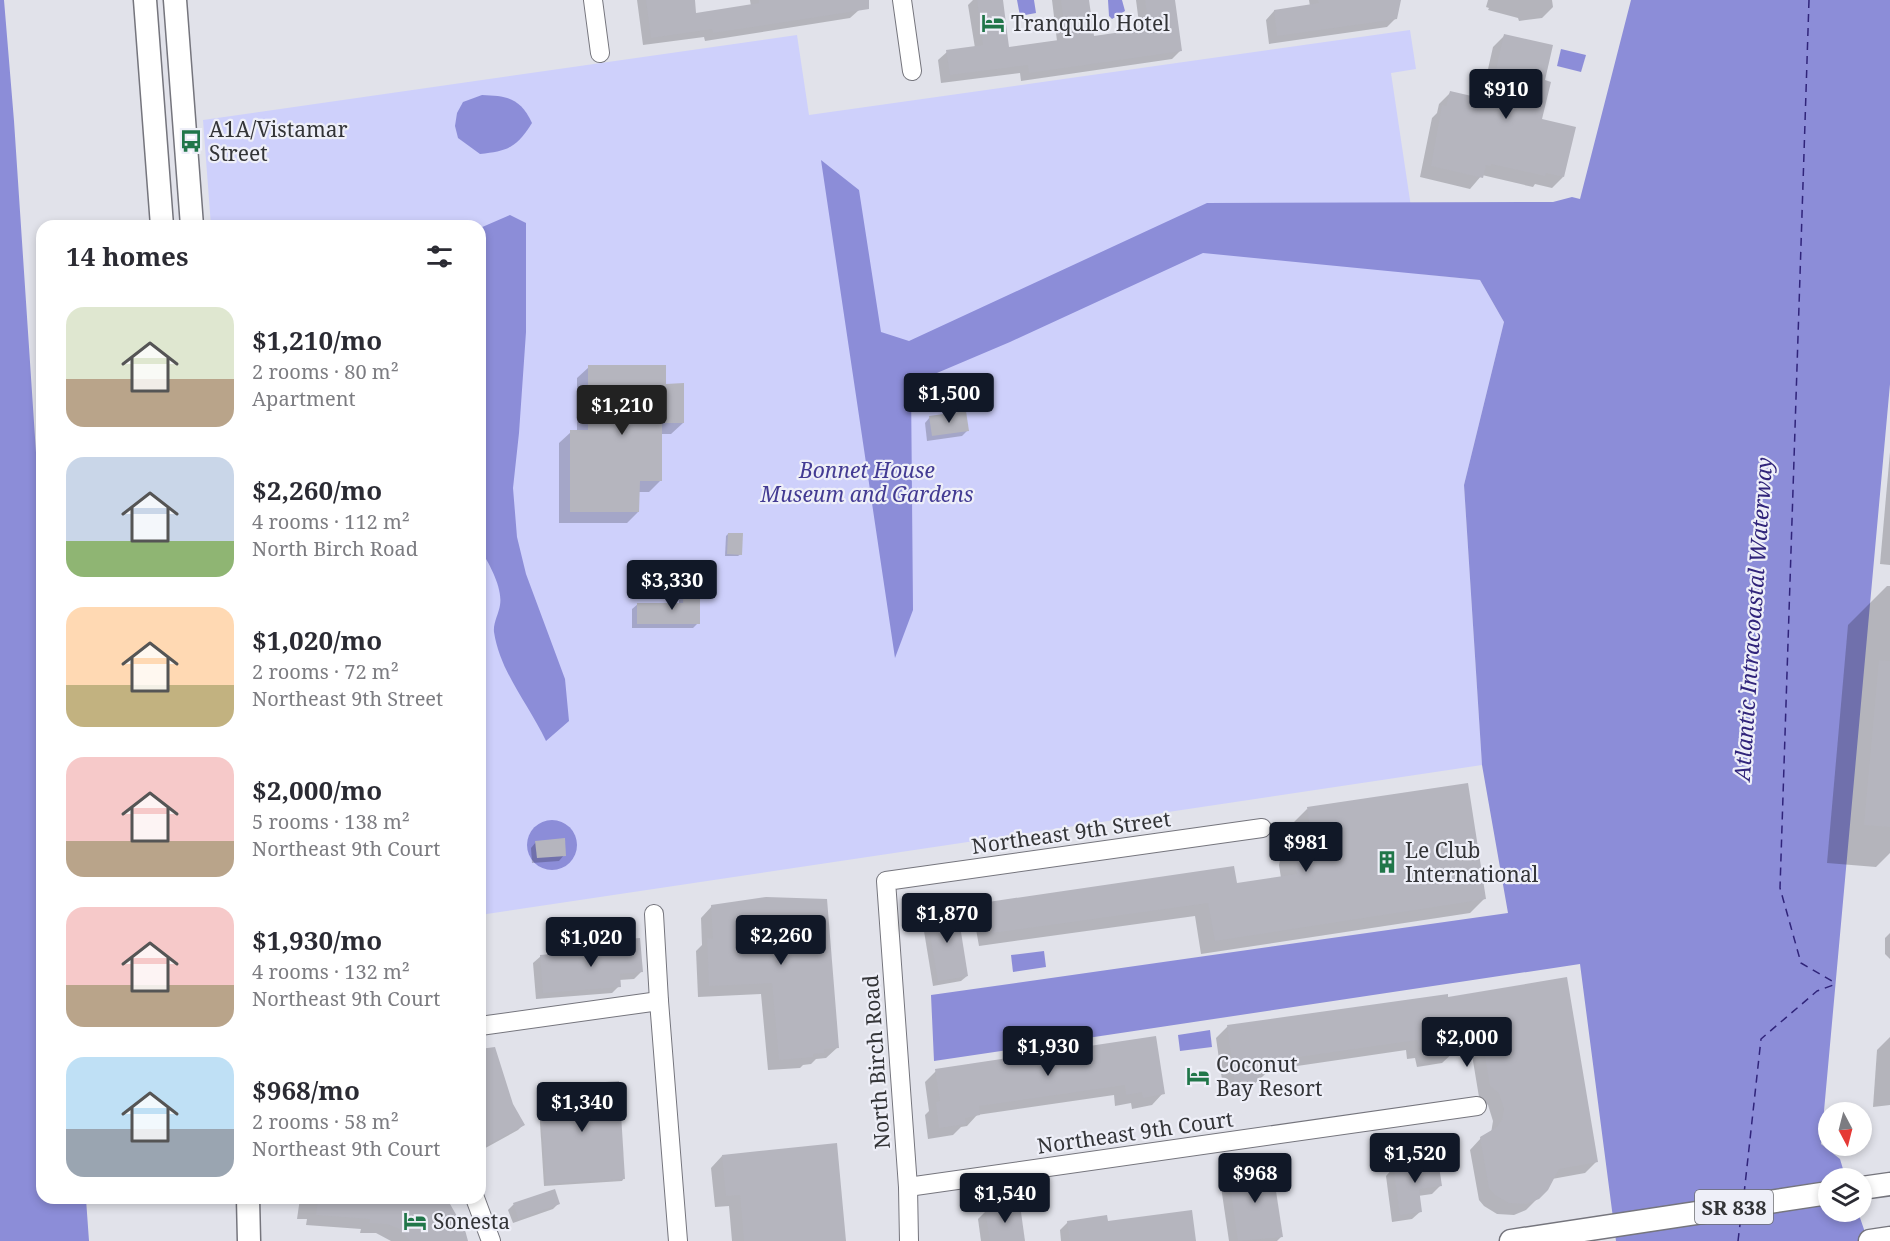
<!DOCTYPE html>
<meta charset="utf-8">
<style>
:root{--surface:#fff;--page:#f2f2f3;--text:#2b2b33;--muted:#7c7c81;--accent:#111827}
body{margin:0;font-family:"Noto Serif",serif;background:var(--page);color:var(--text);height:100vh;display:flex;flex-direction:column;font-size:22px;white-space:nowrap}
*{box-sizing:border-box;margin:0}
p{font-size:20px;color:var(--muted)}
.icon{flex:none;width:33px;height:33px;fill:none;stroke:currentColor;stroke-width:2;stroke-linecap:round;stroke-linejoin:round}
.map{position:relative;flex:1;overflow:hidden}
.drawer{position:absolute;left:36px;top:220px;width:450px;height:984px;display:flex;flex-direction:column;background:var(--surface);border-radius:18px;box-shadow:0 3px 9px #0003}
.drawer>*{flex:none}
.needle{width:39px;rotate:173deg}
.fabs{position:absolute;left:1818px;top:1102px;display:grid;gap:12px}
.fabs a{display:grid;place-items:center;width:54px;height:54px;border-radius:50%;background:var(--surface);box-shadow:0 3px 9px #0003;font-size:30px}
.price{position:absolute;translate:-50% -51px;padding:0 14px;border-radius:6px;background:var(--accent);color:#fff;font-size:20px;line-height:39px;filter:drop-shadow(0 2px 3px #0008)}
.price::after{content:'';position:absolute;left:50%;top:36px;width:18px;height:14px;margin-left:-9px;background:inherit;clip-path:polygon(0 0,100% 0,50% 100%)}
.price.selected{background:#222;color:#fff}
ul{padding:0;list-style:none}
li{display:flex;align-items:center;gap:18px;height:150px;padding:0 30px}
li span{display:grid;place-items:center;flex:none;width:168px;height:120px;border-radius:18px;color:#555}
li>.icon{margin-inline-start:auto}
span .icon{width:72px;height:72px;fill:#fffc;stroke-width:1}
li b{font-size:26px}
h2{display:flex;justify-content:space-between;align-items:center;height:72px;padding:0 30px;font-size:26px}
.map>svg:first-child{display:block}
</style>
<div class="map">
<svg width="1890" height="1241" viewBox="0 0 1890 1241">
<rect width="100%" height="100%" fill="#e1e2ea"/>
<polygon fill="#ced0fb" points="1410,30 1416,69 1391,73 1421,274 1480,280 1504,322 1464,485 1482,765 480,915 480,226 211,226 203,120 797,35 809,115"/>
<g fill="#8c8dd8">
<polygon points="0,0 4,0 14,121 42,543 42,1198 86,1199 89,1241 0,1241"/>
<polygon points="1017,0 1034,0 1036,13 1020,16"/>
<polygon points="1108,0 1122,0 1125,11 1112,19 1109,16"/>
<polygon points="1631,0 1890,0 1890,384 1821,1144 1840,1159 1846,1179 1828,1179 1828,1212 1858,1212 1868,1241 1616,1241 1580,964 934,1061 931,995 1508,913 1482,765 1464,485 1504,322 1480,280 1203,253 1010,342 911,384 913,610 895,658 821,160 859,190 881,332 909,341 1207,203 1553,202 1572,197 1580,199"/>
<polygon points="1561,49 1586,55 1581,72 1557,66"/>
<path d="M482,95C508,96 520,98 532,123C516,148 508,151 480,154L458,138L455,126L457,113L463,102Z"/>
<path d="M510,215L526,223V332L519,433L513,488L517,537L526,574L565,679L569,721L546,741C529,705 500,672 494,632C493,623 499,613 500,605C503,588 489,563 480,549V228Z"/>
<circle cx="552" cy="845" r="25"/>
<polygon points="1044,951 1046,967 1013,972 1011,955"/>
<polygon points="1210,1030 1212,1047 1180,1051 1178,1035"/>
</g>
<g fill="#0003">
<polygon points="637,0 693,0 695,14 751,6 750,0 857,0 859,10 850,18 705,41 704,37 643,45"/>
<polygon points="973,0 1001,0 1008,48 1057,41 1052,0 1087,0 1092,37 1140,31 1136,0 1174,0 1181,50 1172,59 1021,81 1020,73 941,83 938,60 947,52 975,48 968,5"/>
<polygon points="1309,0 1399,0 1395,19 1387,27 1269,44 1266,20 1274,11 1310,6"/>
<polygon points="1488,0 1552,0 1553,7 1542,18 1519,21 1518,18 1488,10 1489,8 1486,7"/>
<polygon points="1505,35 1543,82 1540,120 1563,177 1552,188 1535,184 1533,187 1482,175 1470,189 1420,177 1432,118 1437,113 1439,104 1450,93 1481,100 1493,47"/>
<polygon points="589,367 664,385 683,423 671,434 661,434 661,480 649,492 638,492 638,512 627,523 559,523 559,443 571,432 577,432 577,378"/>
<polygon points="930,417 967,431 962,436 927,441 925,423"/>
<polygon points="1890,452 1890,565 1880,564"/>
<polygon points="728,534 741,554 738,556 725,556 726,536"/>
<polygon points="1887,586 1890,586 1890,853 1876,867 1827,863 1848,625"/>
<polygon points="684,591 698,623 693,628 632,628 632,609 638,604 679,605 679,597"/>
<polygon points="1307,809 1484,899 1470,913 1201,954 1195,916 979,946 974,918 988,904 1235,885 1281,878 1279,865 1283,847 1295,834 1293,823"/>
<polygon points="536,842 564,855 559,861 532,863 531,848"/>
<polygon points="712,906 838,1047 826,1058 816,1059 811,1064 803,1065 800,1068 768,1070 761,994 698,997 696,951 702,945 701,918"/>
<polygon points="927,913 967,976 961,981 933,986 922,919"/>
<polygon points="1890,933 1890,959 1885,954 1885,938"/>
<polygon points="614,941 641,972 634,979 619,980 619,986 612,993 536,999 533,963 541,956 607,951 607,949"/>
<polygon points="1447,999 1596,1162 1585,1173 1552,1179 1547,1189 1526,1210 1514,1215 1497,1214 1484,1206 1479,1200 1470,1150 1481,1138 1491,1133 1493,1121 1488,1105 1479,1097 1471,1049 1454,1052 1442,1063 1417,1067 1415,1058 1407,1059 1406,1050 1270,1070 1246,1091 1224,1094 1216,1038 1227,1027"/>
<polygon points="1890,1037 1890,1105 1873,1107 1877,1050"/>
<polygon points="1155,1038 1163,1093 1152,1105 1132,1109 1131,1103 1115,1106 1114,1095 977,1115 967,1126 961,1127 953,1135 928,1139 925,1115 929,1111 925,1082 936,1071"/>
<polygon points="480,1050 523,1125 518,1130 480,1151"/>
<polygon points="540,1088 624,1178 622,1181 544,1186 538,1091"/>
<polygon points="722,1156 845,1241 732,1241 729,1206 715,1207 711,1168"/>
<polygon points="1394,1167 1440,1186 1432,1194 1418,1196 1421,1211 1412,1219 1392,1222 1386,1176"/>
<polygon points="1229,1172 1281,1237 1277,1241 1229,1241 1220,1180"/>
<polygon points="554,1190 558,1204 553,1209 513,1223 508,1210 513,1205"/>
<polygon points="300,1198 446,1198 464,1231 466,1241 391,1241 376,1233 360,1233 361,1229 306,1225 307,1219 297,1219"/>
<polygon points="986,1211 1023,1241 981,1241 978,1219"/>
<polygon points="1068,1222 1106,1223 1195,1241 1061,1241 1060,1230"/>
</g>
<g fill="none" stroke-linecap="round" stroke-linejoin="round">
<g stroke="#30247a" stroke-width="1.5" stroke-dasharray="8 6" stroke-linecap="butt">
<polyline points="1809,0 1780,888 1801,963 1837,984"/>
<polyline points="1744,1194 1761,1039 1817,991 1836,984"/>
<polyline points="1738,1241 1741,1216"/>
</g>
</g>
<g fill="#b5b5be">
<polygon points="646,0 695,0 696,13 759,3 759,0 869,0 869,9 713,33 712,29 651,38"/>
<polygon points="977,0 1003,0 1009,47 1066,39 1061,0 1089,0 1094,36 1149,28 1145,0 1175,0 1182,51 1029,73 1028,65 950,75 946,50 983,45"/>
<polygon points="1318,0 1401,0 1397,19 1277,36 1274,10 1319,3"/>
<polygon points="1504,34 1553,45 1545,80 1551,82 1542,119 1576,127 1564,177 1546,173 1545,176 1491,164 1491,166 1486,165 1483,178 1431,166 1442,105 1446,106 1450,91 1489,100"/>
<polygon points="588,365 666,365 666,384 684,383 684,423 662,423 662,481 640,481 639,512 570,512 570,430 588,430"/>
<polygon points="966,411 969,431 932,436 929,416"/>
<polygon points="728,533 743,533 742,555 727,554"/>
<polygon points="684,590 700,590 700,624 637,624 637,603 683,603"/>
<polygon points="1879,660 1890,661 1890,827 1864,825"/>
<polygon points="1468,783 1486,899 1215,941 1208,903 992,933 988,902 1234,866 1237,883 1297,874 1293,850 1296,831 1310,829 1307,807"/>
<polygon points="565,838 566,856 537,858 535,841"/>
<polygon points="766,897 827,899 839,1048 824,1049 824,1053 813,1054 813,1057 779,1060 772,983 709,986 707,938 713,939 711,905"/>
<polygon points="957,907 968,976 938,981 926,912"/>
<polygon points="640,938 643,972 620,974 621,987 543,993 540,955 614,949 614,940"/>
<polygon points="1567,977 1598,1162 1559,1169 1548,1190 1539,1199 1526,1204 1509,1203 1495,1195 1489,1188 1480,1137 1497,1127 1502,1120 1504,1109 1499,1093 1490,1086 1482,1039 1454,1043 1455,1052 1428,1056 1426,1047 1419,1048 1417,1040 1271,1061 1273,1069 1258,1071 1259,1080 1235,1084 1227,1025 1448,994 1448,997"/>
<polygon points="1156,1036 1165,1094 1143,1098 1142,1092 1126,1095 1125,1085 979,1106 980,1115 965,1118 966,1124 939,1128 936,1102 940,1101 935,1069"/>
<polygon points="495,1047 513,1104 525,1125 480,1149 480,1049"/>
<polygon points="619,1081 625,1179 546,1184 539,1087"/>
<polygon points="837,1143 846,1241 744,1241 740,1195 726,1196 722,1155"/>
<polygon points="1438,1160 1442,1186 1419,1189 1422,1212 1400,1215 1393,1166"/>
<polygon points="1272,1165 1283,1237 1238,1241 1228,1171"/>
<polygon points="555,1189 560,1204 518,1219 513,1203"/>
<polygon points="318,1198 443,1198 450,1204 465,1230 468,1241 410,1241 400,1229 387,1224 369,1223 370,1219 316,1215"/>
<polygon points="1020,1205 1025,1241 990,1241 985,1210"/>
<polygon points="1192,1210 1196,1241 1070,1241 1067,1221 1107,1215 1108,1221"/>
</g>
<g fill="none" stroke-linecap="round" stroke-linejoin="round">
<g stroke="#75757d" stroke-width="20">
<g id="minor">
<polyline points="593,0 600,53"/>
<polyline points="902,0 912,71"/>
<polyline points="654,914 659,1001 678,1241"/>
<polyline points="480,1026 659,1001"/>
<polyline points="908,1187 1477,1106"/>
<polyline points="475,1198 491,1241"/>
<polyline points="909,1241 908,1187 886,881 1262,828"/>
</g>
</g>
<g stroke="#75757d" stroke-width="25">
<g id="major">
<polyline points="145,0 162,226"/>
<polyline points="175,0 192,226"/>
<polyline points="1862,1188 1890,1184"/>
<polyline points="248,1198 249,1241"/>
<polyline points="1511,1241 1828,1193"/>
<polyline points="1870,1241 1890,1238"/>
</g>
</g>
<use href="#minor" stroke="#fff" stroke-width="18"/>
<use href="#major" stroke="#fff" stroke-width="22"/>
</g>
<defs>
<g id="hotel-bare" transform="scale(1.8)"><path d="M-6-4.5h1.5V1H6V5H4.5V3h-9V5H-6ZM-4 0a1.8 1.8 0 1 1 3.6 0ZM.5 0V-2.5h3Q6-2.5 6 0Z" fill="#207649" stroke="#eeeff8" stroke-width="2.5" paint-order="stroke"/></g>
<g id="bus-bare" transform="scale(1.8)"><path d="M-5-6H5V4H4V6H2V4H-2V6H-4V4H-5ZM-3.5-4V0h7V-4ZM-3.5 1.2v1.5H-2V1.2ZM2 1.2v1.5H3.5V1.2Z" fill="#207649" stroke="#eeeff8" stroke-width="2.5" paint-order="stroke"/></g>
<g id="building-bare" transform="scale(1.8)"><path d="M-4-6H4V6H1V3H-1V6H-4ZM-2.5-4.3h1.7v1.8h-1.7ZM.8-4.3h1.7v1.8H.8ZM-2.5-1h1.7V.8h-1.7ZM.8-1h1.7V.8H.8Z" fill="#207649" stroke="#eeeff8" stroke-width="2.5" paint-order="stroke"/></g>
</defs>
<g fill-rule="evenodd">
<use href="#hotel-bare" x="993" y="23"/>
<use href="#bus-bare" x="191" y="141"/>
<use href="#building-bare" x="1387" y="862"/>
<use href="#hotel-bare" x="1198" y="1076"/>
<use href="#hotel-bare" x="415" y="1221"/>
</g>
<g text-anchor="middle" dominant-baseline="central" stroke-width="4.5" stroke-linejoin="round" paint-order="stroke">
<rect fill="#eeeff8" stroke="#6b6c71" stroke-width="1.5" x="1695" y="1190" width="78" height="34" rx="4.5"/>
<g font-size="20" font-weight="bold" fill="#333437">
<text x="1734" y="1207">SR 838</text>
</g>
<g font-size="21" fill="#333437" stroke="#eeeff8" text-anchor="start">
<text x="1011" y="23">Tranquilo Hotel</text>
<text x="209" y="129">A1A/Vistamar<tspan x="209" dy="24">Street</tspan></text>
<text x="1405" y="850">Le Club<tspan x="1405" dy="24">International</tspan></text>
<text x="1216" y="1064">Coconut<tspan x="1216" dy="24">Bay Resort</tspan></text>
<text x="433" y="1221">Sonesta</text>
</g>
<g font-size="21" font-style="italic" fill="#433b93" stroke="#eeeff8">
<text x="867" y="470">Bonnet House<tspan x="867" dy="24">Museum and Gardens</tspan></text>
</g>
<g font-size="21" fill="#333437" stroke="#eeeff8">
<text transform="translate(1071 832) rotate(-8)">Northeast 9th Street</text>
<text transform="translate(876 1062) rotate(-94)">North Birch Road</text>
<text transform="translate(1135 1132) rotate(-8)">Northeast 9th Court</text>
</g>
<g font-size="22" font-style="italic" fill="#30247a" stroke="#eeeff8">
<text transform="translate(1752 619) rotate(-86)">Atlantic Intracoastal Waterway</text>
</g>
</g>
</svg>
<div class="fabs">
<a><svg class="needle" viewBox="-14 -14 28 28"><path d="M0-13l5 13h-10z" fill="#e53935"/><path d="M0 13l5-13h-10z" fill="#7c7c81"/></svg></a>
<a><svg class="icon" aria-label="layers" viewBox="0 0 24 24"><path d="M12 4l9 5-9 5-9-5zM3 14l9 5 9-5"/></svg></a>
</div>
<b class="price" style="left:1506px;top:120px">$910</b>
<b class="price" style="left:949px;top:424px">$1,500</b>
<b class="price selected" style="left:622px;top:436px">$1,210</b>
<b class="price" style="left:672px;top:611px">$3,330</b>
<b class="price" style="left:1306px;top:873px">$981</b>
<b class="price" style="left:947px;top:944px">$1,870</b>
<b class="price" style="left:781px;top:966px">$2,260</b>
<b class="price" style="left:591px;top:968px">$1,020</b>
<b class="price" style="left:1467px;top:1068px">$2,000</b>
<b class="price" style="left:1048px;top:1077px">$1,930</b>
<b class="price" style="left:582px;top:1133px">$1,340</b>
<b class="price" style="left:1415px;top:1184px">$1,520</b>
<b class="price" style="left:1255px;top:1204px">$968</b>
<b class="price" style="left:1005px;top:1224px">$1,540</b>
<section class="drawer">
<h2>14 homes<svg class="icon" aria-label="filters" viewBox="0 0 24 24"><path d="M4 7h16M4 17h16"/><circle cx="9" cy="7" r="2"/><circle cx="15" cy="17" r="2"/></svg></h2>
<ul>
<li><span style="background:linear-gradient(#dfe7d0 60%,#b9a48a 0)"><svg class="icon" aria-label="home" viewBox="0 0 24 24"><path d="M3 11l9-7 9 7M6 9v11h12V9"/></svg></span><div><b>$1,210/mo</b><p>2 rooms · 80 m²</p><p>Apartment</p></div></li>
<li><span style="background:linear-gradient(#c9d6e8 70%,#8fb573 0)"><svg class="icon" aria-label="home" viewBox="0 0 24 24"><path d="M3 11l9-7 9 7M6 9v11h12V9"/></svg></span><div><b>$2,260/mo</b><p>4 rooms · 112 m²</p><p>North Birch Road</p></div></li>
<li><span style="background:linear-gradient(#ffd9b3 65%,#c2b280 0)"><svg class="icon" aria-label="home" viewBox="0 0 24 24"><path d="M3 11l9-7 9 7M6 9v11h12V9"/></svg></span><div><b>$1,020/mo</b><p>2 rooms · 72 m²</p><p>Northeast 9th Street</p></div></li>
<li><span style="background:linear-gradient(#f6c9c9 70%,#b9a48a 0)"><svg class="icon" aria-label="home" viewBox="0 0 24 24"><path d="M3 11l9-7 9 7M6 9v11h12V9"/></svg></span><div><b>$2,000/mo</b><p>5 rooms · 138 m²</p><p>Northeast 9th Court</p></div></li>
<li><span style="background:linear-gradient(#f6c9c9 65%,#b9a48a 0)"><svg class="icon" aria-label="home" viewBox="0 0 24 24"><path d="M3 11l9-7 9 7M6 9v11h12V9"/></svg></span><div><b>$1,930/mo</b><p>4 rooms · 132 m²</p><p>Northeast 9th Court</p></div></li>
<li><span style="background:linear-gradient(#bfe0f5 60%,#9aa5b1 0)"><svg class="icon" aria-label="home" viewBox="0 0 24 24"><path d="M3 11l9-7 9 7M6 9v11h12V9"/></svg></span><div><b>$968/mo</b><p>2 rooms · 58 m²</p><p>Northeast 9th Court</p></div></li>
</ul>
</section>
</div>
